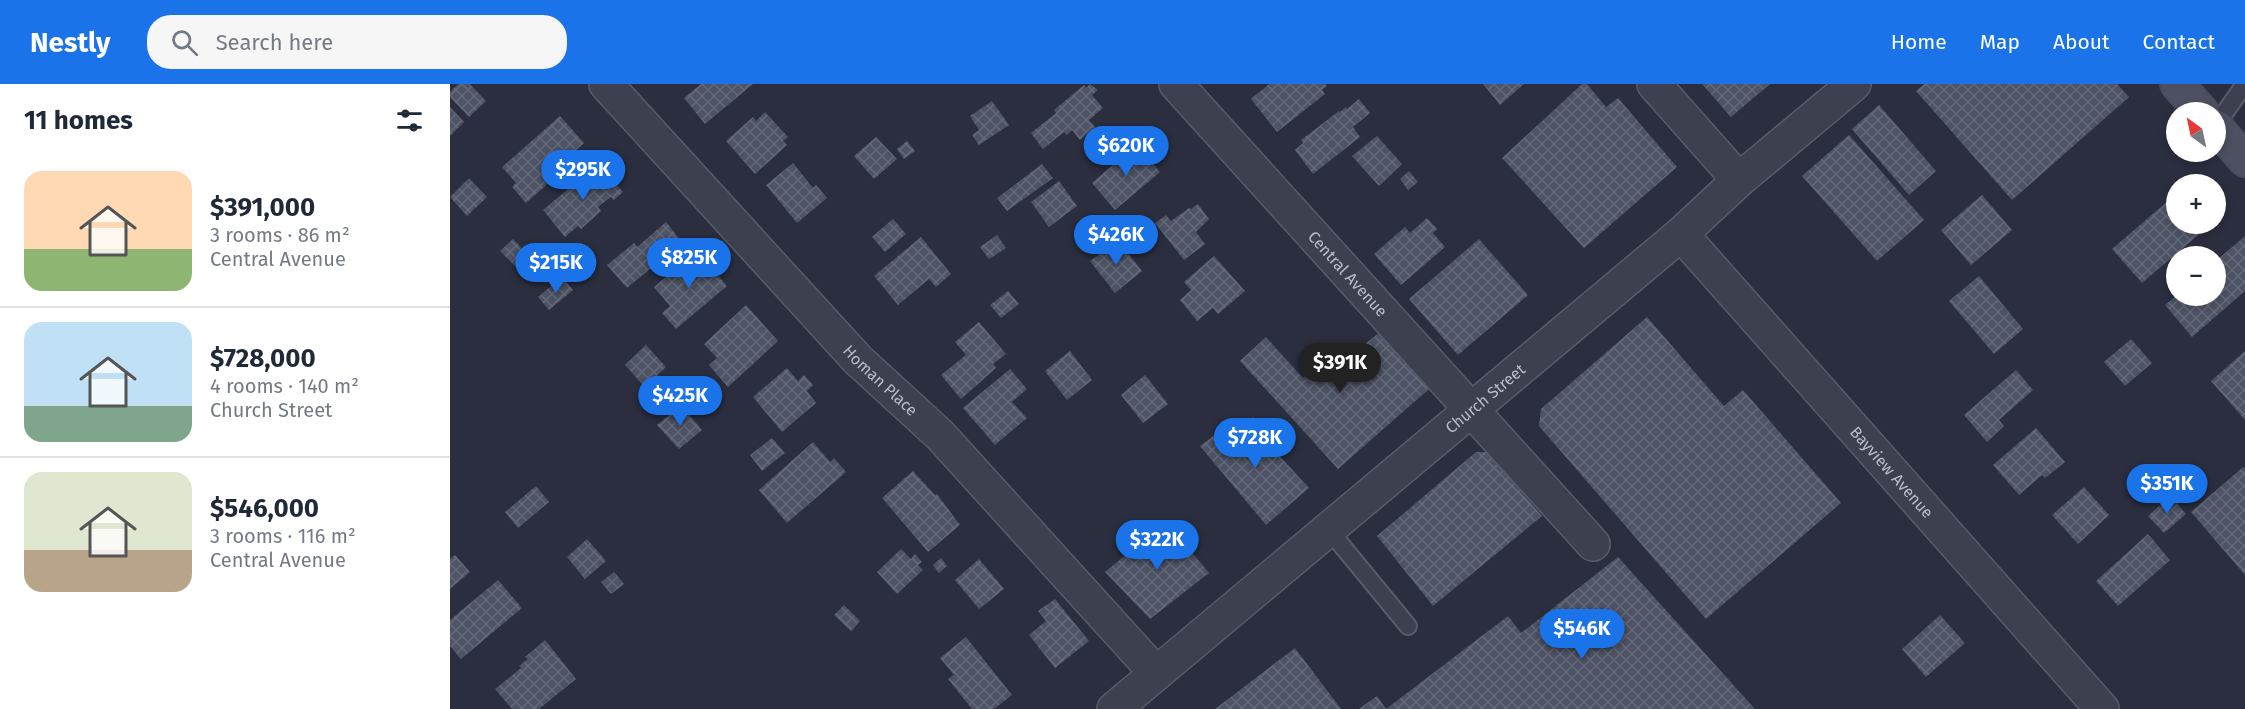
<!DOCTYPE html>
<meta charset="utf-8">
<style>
:root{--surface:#fff;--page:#f6f6f7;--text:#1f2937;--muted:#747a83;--line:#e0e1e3;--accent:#1a73e8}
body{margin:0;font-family:"Fira Sans",sans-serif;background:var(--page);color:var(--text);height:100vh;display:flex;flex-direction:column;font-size:22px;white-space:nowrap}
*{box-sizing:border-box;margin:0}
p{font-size:20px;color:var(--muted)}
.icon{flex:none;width:33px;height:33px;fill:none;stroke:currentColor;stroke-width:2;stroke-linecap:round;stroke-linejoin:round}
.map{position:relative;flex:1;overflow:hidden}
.details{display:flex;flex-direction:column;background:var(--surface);width:450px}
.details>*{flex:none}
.needle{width:39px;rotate:327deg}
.buttons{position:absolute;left:1716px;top:18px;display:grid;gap:12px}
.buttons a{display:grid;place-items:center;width:60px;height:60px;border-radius:50%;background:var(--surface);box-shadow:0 3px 9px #0003;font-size:30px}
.price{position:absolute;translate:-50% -51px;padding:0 14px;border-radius:21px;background:var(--accent);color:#fff;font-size:20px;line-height:39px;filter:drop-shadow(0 2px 3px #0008)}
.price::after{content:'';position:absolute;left:50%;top:36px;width:18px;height:14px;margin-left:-9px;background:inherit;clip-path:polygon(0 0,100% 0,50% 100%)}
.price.selected{background:#222;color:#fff}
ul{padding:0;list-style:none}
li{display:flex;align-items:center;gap:18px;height:150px;padding:0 24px}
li+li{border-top:2px solid var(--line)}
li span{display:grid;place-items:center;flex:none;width:168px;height:120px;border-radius:18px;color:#555}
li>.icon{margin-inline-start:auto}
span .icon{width:72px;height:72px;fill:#fffc;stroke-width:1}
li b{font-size:26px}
h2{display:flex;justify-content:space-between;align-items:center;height:72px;padding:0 24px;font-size:26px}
header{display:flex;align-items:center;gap:36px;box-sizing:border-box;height:84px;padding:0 30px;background:var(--accent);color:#fff}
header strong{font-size:28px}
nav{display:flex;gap:33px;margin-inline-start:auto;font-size:21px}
.search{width:420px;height:54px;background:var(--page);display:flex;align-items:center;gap:15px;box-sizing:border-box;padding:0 21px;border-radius:24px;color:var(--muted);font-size:22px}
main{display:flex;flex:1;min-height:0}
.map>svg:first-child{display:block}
</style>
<header>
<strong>Nestly</strong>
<div class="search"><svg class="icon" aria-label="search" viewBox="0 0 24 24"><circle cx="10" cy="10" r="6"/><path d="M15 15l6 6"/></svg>Search here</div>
<nav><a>Home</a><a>Map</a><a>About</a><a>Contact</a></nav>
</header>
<main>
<section class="details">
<h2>11 homes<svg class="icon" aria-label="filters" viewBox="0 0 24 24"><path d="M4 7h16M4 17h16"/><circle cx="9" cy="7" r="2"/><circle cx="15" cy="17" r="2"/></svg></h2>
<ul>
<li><span style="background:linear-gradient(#ffd9b3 65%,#8fb573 0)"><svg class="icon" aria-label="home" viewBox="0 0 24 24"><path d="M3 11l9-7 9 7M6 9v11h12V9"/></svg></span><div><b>$391,000</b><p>3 rooms · 86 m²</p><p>Central Avenue</p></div></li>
<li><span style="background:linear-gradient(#bfe0f5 70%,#7fa58c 0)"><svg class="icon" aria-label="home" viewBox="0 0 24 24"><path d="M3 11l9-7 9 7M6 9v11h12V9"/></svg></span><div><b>$728,000</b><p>4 rooms · 140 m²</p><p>Church Street</p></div></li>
<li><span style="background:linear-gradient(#dfe7d0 65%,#b9a48a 0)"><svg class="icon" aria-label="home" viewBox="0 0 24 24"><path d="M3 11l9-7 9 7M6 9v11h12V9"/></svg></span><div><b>$546,000</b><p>3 rooms · 116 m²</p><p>Central Avenue</p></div></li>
</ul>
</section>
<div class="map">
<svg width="1795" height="625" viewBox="0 0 1795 625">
<defs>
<pattern id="building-cross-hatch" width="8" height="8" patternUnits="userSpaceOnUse" patternTransform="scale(1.5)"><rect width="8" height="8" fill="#4e5365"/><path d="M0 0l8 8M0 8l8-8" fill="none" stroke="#656a7a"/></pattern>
</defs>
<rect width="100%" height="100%" fill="#2a2e3f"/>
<g fill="url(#building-cross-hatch)">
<polygon points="8,0 20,0 36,17 19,33 0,13 0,8"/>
<polygon points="251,0 303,0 255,40 234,14"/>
<polygon points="640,0 648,6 642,11 653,24 639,36 645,43 630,56 622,46 617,51 614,48 593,65 581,49 606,29 604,26 634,1 636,4"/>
<polygon points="819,0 875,0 877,2 872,6 875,10 827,48 801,15"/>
<polygon points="1033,0 1074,0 1050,21"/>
<polygon points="1132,0 1137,0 1156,23 1168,14 1227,83 1134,164 1052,74"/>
<polygon points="1252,0 1320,0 1281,33"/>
<polygon points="1474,0 1667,0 1679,13 1562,116 1466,7"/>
<polygon points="909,15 920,29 903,43 910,53 863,90 845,66 853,59 851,56 889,27 890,28 896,23 897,25"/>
<polygon points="542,17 559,41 529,61 522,51 529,46 520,32"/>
<polygon points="1429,21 1486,87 1459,111 1402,45"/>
<polygon points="0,23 14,38 0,52"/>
<polygon points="315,28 338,53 333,57 337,61 305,90 276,57 303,33 306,37"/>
<polygon points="110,32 134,59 124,68 128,73 76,119 62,103 66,99 52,83"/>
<polygon points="1399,51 1474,136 1427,177 1352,92"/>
<polygon points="927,52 952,80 929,102 902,72"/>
<polygon points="426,53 447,75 424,95 404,72"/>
<polygon points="457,57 465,67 454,75 447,65"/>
<polygon points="687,60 710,88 665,126 642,99"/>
<polygon points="149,79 173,108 164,116 161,113 148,123 151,127 131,145 128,142 115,153 93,126"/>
<polygon points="343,79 363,104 366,101 377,114 347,139 316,101"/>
<polygon points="592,80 603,94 557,127 547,114"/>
<polygon points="959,87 968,98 958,106 950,95"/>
<polygon points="19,94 37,113 17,132 0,113"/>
<polygon points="609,97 627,122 599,143 581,118"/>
<polygon points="1726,110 1726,140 1761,140 1692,199 1662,165"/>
<polygon points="1532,111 1562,146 1521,181 1491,146"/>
<polygon points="748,120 759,135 746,148 755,160 734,176 705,139 716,131 721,137 739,124 741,125"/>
<polygon points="977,134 987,145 983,149 995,163 951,201 924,170 955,143 960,149"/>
<polygon points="443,135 456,150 435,168 422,153"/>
<polygon points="216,138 232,158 177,204 157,181 184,159 187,163"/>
<polygon points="547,151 556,164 539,175 530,163"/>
<polygon points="1795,152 1795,207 1742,253 1715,221 1726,212 1766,212 1766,177"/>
<polygon points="471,153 501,190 486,203 479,195 448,221 424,192"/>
<polygon points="63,155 83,176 71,188 50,167"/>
<polygon points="1029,155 1078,211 1008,271 959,215"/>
<polygon points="668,156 692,187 665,209 640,177"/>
<polygon points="247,167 277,202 226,245 212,229 220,222 204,203"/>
<polygon points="764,172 795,207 768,230 763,224 747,237 730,216 741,206 734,198"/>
<polygon points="1529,192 1573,245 1544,270 1499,217"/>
<polygon points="112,193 123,206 99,226 88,213"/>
<polygon points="558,207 569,220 551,234 540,221"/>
<polygon points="296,221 328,257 278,303 259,281 267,274 254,260"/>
<polygon points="1197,233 1274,322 1293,306 1391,419 1256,535 1089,342 1091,325"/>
<polygon points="529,238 556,270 543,280 546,284 511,315 491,291 516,271 505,258"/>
<polygon points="930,248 980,304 888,385 790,277 816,253 853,294 884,266 894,277"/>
<polygon points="1681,255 1702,279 1675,302 1654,278"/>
<polygon points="196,261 216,283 195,303 175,281"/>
<polygon points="620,267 642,296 617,316 595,287"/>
<polygon points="1795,267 1795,336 1761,297"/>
<polygon points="337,284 348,297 354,291 363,301 357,307 366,319 332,348 303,313"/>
<polygon points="560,285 577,305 562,318 577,334 545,361 513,324"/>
<polygon points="1566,286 1583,306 1549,336 1554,342 1537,358 1514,331"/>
<polygon points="695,291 718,320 693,339 671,311"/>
<polygon points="231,321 252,346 229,365 207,341"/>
<polygon points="803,333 829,362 824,366 859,404 816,441 750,362 779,340 785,347"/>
<polygon points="1586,344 1615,378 1595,394 1592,391 1569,411 1543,381"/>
<polygon points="322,354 335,369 312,387 300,371"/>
<polygon points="363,358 380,378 384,374 396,388 337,439 309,406"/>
<polygon points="1026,368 1037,368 1092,432 983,522 927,452"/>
<polygon points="1793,383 1795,385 1795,491 1741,428"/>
<polygon points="463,387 485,411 487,410 510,441 478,468 432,414"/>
<polygon points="86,402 99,418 68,444 55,428"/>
<polygon points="1634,403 1659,431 1628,460 1602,431"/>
<polygon points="1720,412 1736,430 1714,449 1698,432"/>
<polygon points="716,437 759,489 700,535 655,488"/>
<polygon points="1698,450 1720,476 1668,522 1646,497"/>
<polygon points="137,455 156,477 135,495 117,473"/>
<polygon points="451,465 461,475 465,470 472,478 468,481 473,486 447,510 427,488"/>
<polygon points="5,471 20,488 0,505 0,475"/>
<polygon points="1168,473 1305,625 909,625 927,612 936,625 1058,532 1071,549"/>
<polygon points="491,474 497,482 489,489 483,481"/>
<polygon points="529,475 554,505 529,525 505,496"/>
<polygon points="164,488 174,500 161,510 151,498"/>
<polygon points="48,496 72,524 11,575 0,562 0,536"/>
<polygon points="605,515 639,557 605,584 579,551 596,537 588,527"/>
<polygon points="394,521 410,537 401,547 384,531"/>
<polygon points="1490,531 1515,559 1476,593 1452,565"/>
<polygon points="516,553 562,611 544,625 522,625 498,595 504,591 490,574"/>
<polygon points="95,556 126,595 89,625 62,625 45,605 71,584 69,582 78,575 75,573"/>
<polygon points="845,564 891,625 765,625"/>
</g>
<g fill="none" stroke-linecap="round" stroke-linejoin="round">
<g stroke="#585c69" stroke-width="20">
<g id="service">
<polyline points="1766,41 1795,0"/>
<polyline points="879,446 958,542"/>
</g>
</g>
<g stroke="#585c69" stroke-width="36">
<g id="minor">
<path id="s1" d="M156,0L408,276L490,351L706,589"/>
<path id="s2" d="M726,0L1143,460"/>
<polyline points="1204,0 1289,96"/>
<path id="s3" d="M1231,150L1652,625"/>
<path id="s4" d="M664,625L1231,150L1289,96L1404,0"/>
</g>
</g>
<g stroke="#474a58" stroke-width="36">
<g id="secondary">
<polyline points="1727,0 1752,28"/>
<polyline points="1766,43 1795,76"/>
</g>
</g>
<use href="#service" stroke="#3d414f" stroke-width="16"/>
<use href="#minor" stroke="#3d414f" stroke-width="33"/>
<use href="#secondary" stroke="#4c5061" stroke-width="33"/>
</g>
<g text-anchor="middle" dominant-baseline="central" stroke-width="5" stroke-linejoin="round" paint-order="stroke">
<g font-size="16" fill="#babdc9" stroke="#222634">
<text stroke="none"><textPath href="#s2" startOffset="256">Central Avenue</textPath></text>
<text stroke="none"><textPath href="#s1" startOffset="404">Homan Place</textPath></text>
<text stroke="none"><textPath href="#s4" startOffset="484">Church Street</textPath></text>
<text stroke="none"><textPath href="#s3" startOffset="318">Bayview Avenue</textPath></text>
</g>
</g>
</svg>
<div class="buttons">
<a><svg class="needle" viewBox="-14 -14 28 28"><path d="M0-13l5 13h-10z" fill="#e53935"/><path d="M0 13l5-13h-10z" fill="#747a83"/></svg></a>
<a>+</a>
<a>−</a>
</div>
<b class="price" style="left:676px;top:93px">$620K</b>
<b class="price" style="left:133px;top:117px">$295K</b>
<b class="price" style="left:666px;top:182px">$426K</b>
<b class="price" style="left:239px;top:205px">$825K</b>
<b class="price" style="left:106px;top:210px">$215K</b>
<b class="price selected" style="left:890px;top:310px">$391K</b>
<b class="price" style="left:230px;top:343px">$425K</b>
<b class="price" style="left:805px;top:385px">$728K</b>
<b class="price" style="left:1717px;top:431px">$351K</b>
<b class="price" style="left:707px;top:487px">$322K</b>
<b class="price" style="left:1132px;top:576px">$546K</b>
</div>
</main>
